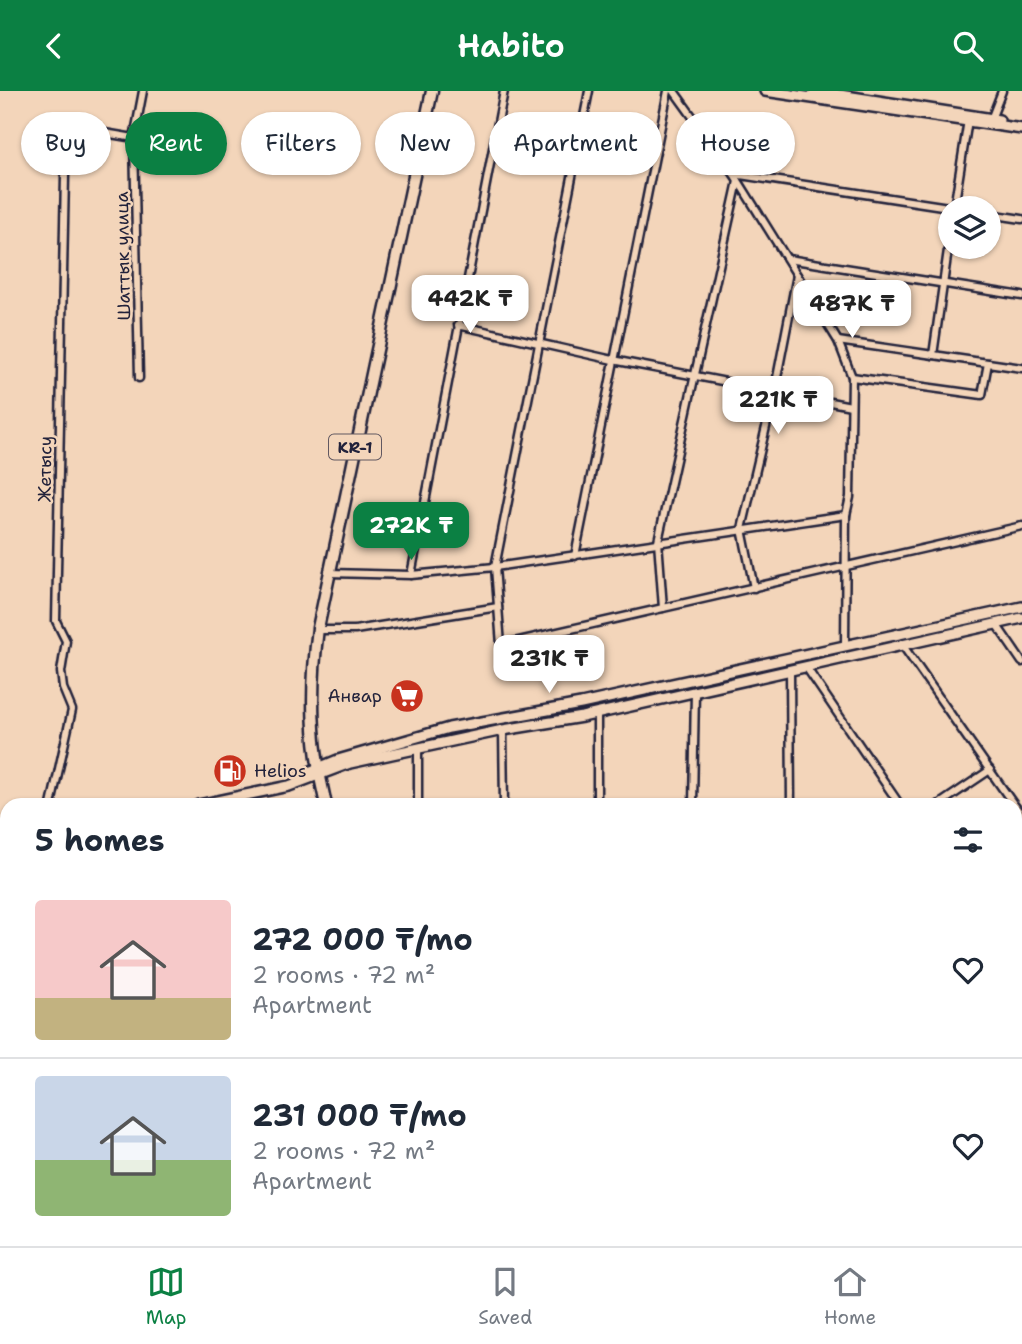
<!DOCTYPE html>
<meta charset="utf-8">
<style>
:root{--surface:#fff;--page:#f6f6f7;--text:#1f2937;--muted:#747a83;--line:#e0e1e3;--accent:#0b8043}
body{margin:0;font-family:"Shantell Sans",sans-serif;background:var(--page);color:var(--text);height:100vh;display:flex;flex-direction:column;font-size:26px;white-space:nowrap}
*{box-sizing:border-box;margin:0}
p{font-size:23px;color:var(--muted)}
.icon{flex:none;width:38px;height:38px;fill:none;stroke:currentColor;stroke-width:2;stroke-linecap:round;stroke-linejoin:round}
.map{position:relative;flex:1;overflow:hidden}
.panel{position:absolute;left:0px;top:707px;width:1022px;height:448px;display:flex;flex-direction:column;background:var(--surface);border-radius:21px 21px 0 0;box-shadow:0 2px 5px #0004}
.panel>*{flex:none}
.hud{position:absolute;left:21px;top:21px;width:980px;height:63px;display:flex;gap:14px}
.tools{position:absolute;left:938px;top:105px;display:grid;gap:14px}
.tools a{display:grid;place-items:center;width:63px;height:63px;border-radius:50%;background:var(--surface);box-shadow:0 2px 5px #0004;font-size:35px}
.price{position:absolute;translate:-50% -60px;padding:0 16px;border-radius:14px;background:#fff;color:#222;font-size:23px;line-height:46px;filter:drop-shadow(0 2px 4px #0008)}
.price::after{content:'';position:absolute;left:50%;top:42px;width:21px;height:16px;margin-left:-10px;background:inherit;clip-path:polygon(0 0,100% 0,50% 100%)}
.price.selected{background:var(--accent);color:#fff}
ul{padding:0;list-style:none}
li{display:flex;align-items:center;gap:21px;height:175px;padding:0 35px}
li+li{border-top:2px solid var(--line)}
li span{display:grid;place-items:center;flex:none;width:196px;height:140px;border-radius:7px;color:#555}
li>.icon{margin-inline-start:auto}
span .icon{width:84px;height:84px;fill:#fffc;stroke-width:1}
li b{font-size:30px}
h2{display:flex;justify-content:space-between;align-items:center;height:84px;padding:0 35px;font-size:30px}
.tag{padding:0 24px;border-radius:32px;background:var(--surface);box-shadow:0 2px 5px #0004;font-size:24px;line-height:63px}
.tag.selected{background:var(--accent);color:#fff}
header{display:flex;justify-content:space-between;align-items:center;height:91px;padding:0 35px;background:var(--accent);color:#fff;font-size:32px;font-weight:600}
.tab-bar{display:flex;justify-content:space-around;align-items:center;height:98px;border-top:2px solid var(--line);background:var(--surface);font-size:19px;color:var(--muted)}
.tab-bar a{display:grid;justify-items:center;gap:4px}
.tab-bar .selected{color:var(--accent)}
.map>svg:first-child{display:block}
</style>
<header><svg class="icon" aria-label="back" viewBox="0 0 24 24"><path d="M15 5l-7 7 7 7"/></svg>Habito<svg class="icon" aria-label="search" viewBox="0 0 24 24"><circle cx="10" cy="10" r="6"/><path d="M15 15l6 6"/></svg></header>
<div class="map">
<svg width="1022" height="1155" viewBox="0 0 1022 1155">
<rect width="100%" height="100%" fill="#f3d5ba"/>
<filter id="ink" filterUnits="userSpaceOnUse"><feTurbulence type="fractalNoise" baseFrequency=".0143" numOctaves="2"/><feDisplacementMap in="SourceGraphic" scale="14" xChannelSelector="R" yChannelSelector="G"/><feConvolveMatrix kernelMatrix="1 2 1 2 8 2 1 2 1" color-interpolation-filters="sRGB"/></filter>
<g filter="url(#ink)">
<polygon fill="#edc8b0" points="347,1148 599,1148 604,1155 352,1155"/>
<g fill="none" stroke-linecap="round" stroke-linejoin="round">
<g stroke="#22223b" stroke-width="11">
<g id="street">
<polyline points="589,0 495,476 501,554 1022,435"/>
<polyline points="674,0 734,83 838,250 852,286 850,406 846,424 845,555"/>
<polyline points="40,31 134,47"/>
<polyline points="990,31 1002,0"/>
<polyline points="734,83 955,117"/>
<polyline points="954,117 968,29"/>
<polyline points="989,123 1022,128"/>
<polyline points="788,168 1022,205"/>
<polyline points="458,234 613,269 851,315"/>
<polyline points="838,250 1022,277"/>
<polyline points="933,264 950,145"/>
<polyline points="852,286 982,304 988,272"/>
<polyline points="139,287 134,47 143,0"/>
<polyline points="575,465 668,0"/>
<polyline points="329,482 411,484 495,476 846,424"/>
<polyline points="411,484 504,0"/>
<polyline points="754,497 742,438 774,302 797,184"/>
<polyline points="663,517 658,450 738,90"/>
<polyline points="996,533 1022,571"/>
<polyline points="318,539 355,539 498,516"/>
<polyline points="901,552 1014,714"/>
<polyline points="806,576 900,714"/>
<polyline points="790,580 791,714"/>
<polyline points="503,639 504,714"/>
<polyline points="51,714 72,619 63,597 61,581 66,550 56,530 66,35"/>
<polyline points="418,714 418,657"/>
<polyline points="597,714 597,623"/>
<polyline points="693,714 695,600"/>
<polyline points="938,714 990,679"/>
<polyline points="1015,715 1022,725"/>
<polyline points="1015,961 1022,956"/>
<polyline points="0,1011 7,1023"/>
<polyline points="0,1037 7,1035"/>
<polyline points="84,1148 88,1155"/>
<polyline points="161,1148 165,1155"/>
<polyline points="235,1148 239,1155"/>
<polyline points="314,1148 319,1155"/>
<polyline points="816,1148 821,1155"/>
<polyline points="477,1155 490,1148"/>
<polyline points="856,1155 866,1148"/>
</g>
</g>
<g stroke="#22223b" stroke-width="14">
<g id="secondary">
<polyline points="765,0 1022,38"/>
<polyline points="814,0 999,29"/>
<polyline points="302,684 338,669 449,637 581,613 1022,516"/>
<polyline points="198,714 289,695 350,672 503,639 582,626 1022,527"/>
<polyline points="0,763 7,761"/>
<polyline points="1015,1045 1022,1038"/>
<polyline points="1015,1056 1022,1049"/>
<polyline points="879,1155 889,1148"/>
<polyline points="893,1155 903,1148"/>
</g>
</g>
<g stroke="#22223b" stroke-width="15">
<g id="primary">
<path d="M326,714C311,652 310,600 318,537L432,0"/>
<polyline points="600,1148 605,1155"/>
</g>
</g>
<use href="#street" stroke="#f3d5ba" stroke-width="6"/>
<use href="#secondary" stroke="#f3d5ba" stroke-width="9"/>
<use href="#primary" stroke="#f3d5ba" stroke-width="10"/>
</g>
</g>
<defs>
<g id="supermarket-disc" transform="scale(1.75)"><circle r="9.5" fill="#c8321e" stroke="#f3d5ba"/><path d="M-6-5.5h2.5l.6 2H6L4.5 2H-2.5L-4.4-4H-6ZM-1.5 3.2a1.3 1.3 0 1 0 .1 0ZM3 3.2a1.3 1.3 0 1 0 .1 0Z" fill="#fff"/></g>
<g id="fuel-disc" transform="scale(1.75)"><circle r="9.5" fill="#c8321e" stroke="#f3d5ba"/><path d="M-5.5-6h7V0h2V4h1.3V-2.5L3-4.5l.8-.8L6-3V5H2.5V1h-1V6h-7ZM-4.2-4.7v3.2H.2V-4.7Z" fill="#fff"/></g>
</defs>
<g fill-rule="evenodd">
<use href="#supermarket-disc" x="407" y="605"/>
<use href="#fuel-disc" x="230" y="680"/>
</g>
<g text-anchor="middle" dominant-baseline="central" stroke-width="5" stroke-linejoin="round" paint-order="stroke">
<rect fill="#f3d5ba" stroke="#615861" stroke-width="2" x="329" y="343.5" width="52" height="25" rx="5"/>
<g font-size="16" font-weight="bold" fill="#22223b">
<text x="355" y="356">KR-1</text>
</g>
<g font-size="18" fill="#22223b" stroke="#f3d5ba">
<text transform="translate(123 165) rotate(-91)">Шаттык улица</text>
<text transform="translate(45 378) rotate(-89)">Жетысу</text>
</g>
<g font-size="18" fill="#22223b" stroke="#f3d5ba" text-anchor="end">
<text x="382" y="605">Анвар</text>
<text x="254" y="680" text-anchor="start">Helios</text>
</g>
</g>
</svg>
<div class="tools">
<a><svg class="icon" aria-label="layers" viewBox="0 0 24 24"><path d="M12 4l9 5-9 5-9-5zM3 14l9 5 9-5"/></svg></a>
</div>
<b class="price" style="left:470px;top:244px">442K ₸</b>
<b class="price" style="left:852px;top:249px">487K ₸</b>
<b class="price" style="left:778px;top:345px">221K ₸</b>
<b class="price selected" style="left:411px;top:471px">272K ₸</b>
<b class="price" style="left:549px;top:604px">231K ₸</b>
<div class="hud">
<a class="tag">Buy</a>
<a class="tag selected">Rent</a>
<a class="tag">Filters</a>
<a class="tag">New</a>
<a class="tag">Apartment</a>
<a class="tag">House</a>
</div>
<section class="panel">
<h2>5 homes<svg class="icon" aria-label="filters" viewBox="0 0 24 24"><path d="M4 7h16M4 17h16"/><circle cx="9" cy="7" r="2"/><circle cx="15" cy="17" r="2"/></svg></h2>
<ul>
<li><span style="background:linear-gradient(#f6c9c9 70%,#c2b280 0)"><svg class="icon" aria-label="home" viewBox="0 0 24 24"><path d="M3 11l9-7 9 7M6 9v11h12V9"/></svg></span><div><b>272 000 ₸/mo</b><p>2 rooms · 72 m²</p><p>Apartment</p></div><svg class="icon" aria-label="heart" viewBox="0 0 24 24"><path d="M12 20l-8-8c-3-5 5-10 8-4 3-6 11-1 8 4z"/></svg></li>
<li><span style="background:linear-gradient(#c9d6e8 60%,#8fb573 0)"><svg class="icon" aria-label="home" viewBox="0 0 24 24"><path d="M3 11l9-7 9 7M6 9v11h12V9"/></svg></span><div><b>231 000 ₸/mo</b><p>2 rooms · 72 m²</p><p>Apartment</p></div><svg class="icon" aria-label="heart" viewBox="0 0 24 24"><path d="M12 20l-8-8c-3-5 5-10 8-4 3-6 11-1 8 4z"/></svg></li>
</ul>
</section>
</div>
<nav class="tab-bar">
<a class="selected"><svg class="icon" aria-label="map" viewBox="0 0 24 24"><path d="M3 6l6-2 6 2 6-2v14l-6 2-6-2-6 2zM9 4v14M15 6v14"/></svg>Map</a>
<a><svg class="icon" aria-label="saved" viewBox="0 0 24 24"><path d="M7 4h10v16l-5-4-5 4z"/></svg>Saved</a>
<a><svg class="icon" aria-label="home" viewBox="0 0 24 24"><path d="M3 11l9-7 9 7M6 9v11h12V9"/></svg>Home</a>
</nav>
